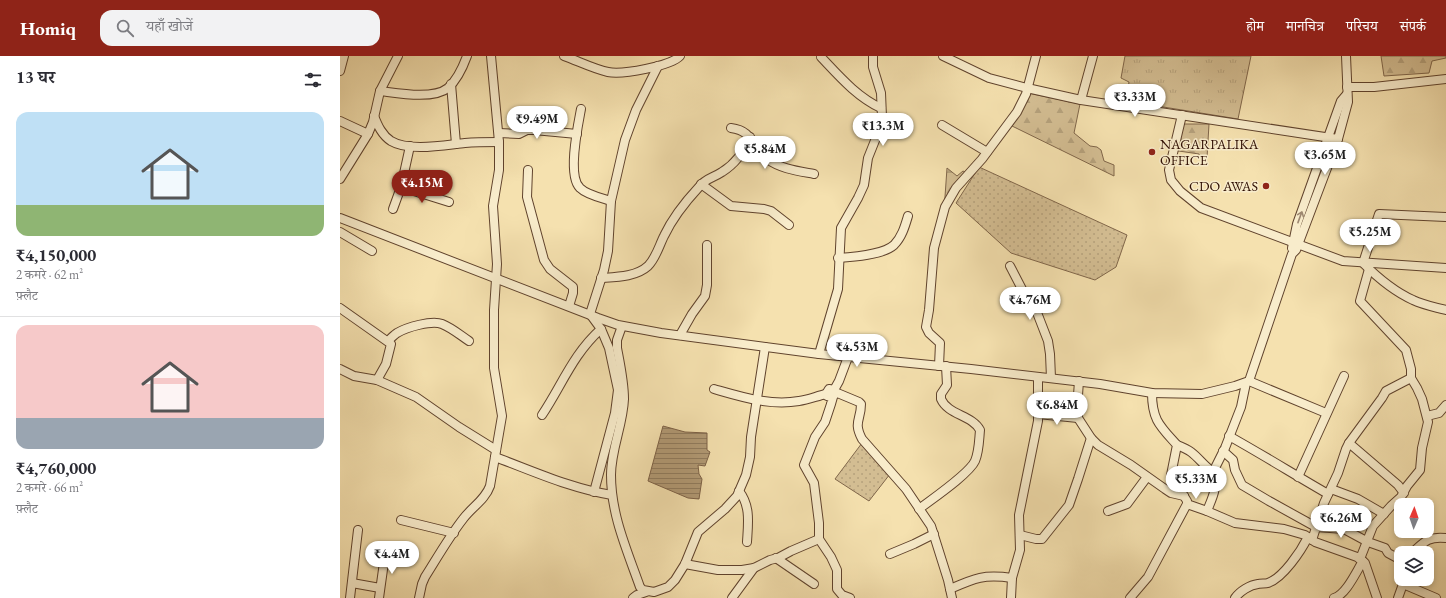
<!DOCTYPE html>
<html lang="hi">
<meta charset="utf-8">
<style>
:root{--surface:#fff;--page:#f2f2f3;--text:#2b2b33;--muted:#7c7c81;--line:#e1e1e2;--accent:#8f2418}
body{margin:0;font-family:"EB Garamond","Noto Serif Devanagari",serif;background:var(--page);color:var(--text);height:100vh;display:flex;flex-direction:column;font-size:15px;white-space:nowrap}
*{box-sizing:border-box;margin:0}
p{font-size:13px;color:var(--muted)}
.icon{flex:none;width:22px;height:22px;fill:none;stroke:currentColor;stroke-width:2;stroke-linecap:round;stroke-linejoin:round}
.map{position:relative;flex:1;overflow:hidden}
.drawer{display:flex;flex-direction:column;background:var(--surface);width:340px}
.drawer>*{flex:none}
.needle{width:26px;rotate:2deg}
.buttons{position:absolute;left:1054px;top:442px;display:grid;gap:8px}
.buttons a{display:grid;place-items:center;width:40px;height:40px;border-radius:8px;background:var(--surface);box-shadow:0 2px 6px #0003;font-size:20px}
.price{position:absolute;translate:-50% -34px;padding:0 9px;border-radius:14px;background:#fff;color:#222;font-size:13px;line-height:26px;filter:drop-shadow(0 1px 2px #0008)}
.price::after{content:'';position:absolute;left:50%;top:24px;width:12px;height:9px;margin-left:-6px;background:inherit;clip-path:polygon(0 0,100% 0,50% 100%)}
.price.selected{background:var(--accent);color:#fff}
ul{padding:0;list-style:none}
li{display:grid;align-content:center;gap:8px;height:212px;padding:0 16px}
li+li{border-top:1px solid var(--line)}
li span{display:grid;place-items:center;height:124px;border-radius:12px;color:#555}
li>.icon{margin-inline-start:auto}
span .icon{width:72px;height:72px;fill:#fffc;stroke-width:1}
li b{font-size:17px}
h2{display:flex;justify-content:space-between;align-items:center;height:48px;padding:0 16px;font-size:17px}
header{display:flex;align-items:center;gap:24px;box-sizing:border-box;height:56px;padding:0 20px;background:var(--accent);color:#fff}
header strong{font-size:19px}
nav{display:flex;gap:22px;margin-inline-start:auto;font-size:14px}
.search{width:280px;height:36px;background:var(--page);display:flex;align-items:center;gap:10px;box-sizing:border-box;padding:0 14px;border-radius:12px;color:var(--muted);font-size:15px}
main{display:flex;flex:1;min-height:0}
.map>svg:first-child{display:block}
</style>
<header>
<strong>Homiq</strong>
<div class="search"><svg class="icon" aria-label="search" viewBox="0 0 24 24"><circle cx="10" cy="10" r="6"/><path d="M15 15l6 6"/></svg>यहाँ खोजें</div>
<nav><a>होम</a><a>मानचित्र</a><a>परिचय</a><a>संपर्क</a></nav>
</header>
<main>
<section class="drawer">
<h2>13 घर<svg class="icon" aria-label="filters" viewBox="0 0 24 24"><path d="M4 7h16M4 17h16"/><circle cx="9" cy="7" r="2"/><circle cx="15" cy="17" r="2"/></svg></h2>
<ul>
<li><span style="background:linear-gradient(#bfe0f5 75%,#8fb573 0)"><svg class="icon" aria-label="home" viewBox="0 0 24 24"><path d="M3 11l9-7 9 7M6 9v11h12V9"/></svg></span><div><b>₹4,150,000</b><p>2 कमरे · 62 m²</p><p>फ़्लैट</p></div></li>
<li><span style="background:linear-gradient(#f6c9c9 75%,#9aa5b1 0)"><svg class="icon" aria-label="home" viewBox="0 0 24 24"><path d="M3 11l9-7 9 7M6 9v11h12V9"/></svg></span><div><b>₹4,760,000</b><p>2 कमरे · 66 m²</p><p>फ़्लैट</p></div></li>
</ul>
</section>
<div class="map">
<svg width="1106" height="542" viewBox="0 0 1106 542">
<defs>
<pattern id="grass-dots" width="8" height="8" patternUnits="userSpaceOnUse"><rect width="8" height="8" fill="#d3bd92"/><path d="M2 2h.1M6 6h.1" fill="none" stroke="#b5a17c" stroke-width="1.8" stroke-linecap="round"/></pattern>
<pattern id="forest-firs" width="22" height="20" patternUnits="userSpaceOnUse"><rect width="22" height="20" fill="#d3bd92"/><path d="M5 1l3.5 6h-7zM16 11l3.5 6h-7z" fill="#b5a17c"/></pattern>
<pattern id="park-tufts" width="24" height="20" patternUnits="userSpaceOnUse"><rect width="24" height="20" fill="#d3bd92"/><path d="M3 7l-1-3M5 7V3M7 7l1-3M15 17l-1-3M17 17v-4M19 17l1-3" fill="none" stroke="#b5a17c"/></pattern>
<pattern id="water-rules" width="6" height="5" patternUnits="userSpaceOnUse"><rect width="6" height="5" fill="#b19974"/><path d="M0 2.5h6" fill="none" stroke="#907b5d"/></pattern>
</defs>
<rect width="100%" height="100%" fill="#f5e1af"/>
<filter id="stains"><feTurbulence type="fractalNoise" baseFrequency=".005" numOctaves="4"/><feColorMatrix values="0 0 0 0 .2 0 0 0 0 .09 0 0 0 0 .02 0 0 0 .5 -.17"/></filter>
<radialGradient id="worn" r=".72"><stop offset=".6" stop-color="#630" stop-opacity="0"/><stop offset="1" stop-color="#630" stop-opacity=".3"/></radialGradient>
<g fill="url(#grass-dots)" stroke="#80664a">
<polygon points="639,111 787,179 776,211 755,224 671,197 616,147"/>
<polygon points="522,387 550,418 529,445 495,423"/>
</g>
<g fill="url(#forest-firs)" stroke="#80664a">
<polygon points="1041,0 1106,0 1106,2 1092,5 1089,17 1044,20"/>
<polygon points="688,37 740,48 734,77 750,90 757,91 761,94 764,105 774,109 774,120 672,70"/>
<polygon points="837,68 869,68 867,102 863,105 859,98 832,94"/>
<polygon points="607,112 617,120 623,115 631,119 604,155"/>
</g>
<polygon fill="url(#park-tufts)" stroke="#80664a" points="785,0 911,0 898,63 786,45 789,26 781,22"/>
<polygon fill="url(#water-rules)" stroke="#7d6146" points="323,370 345,376 367,377 367,394 370,396 365,410 358,409 359,418 362,423 359,443 348,442 308,425"/>
<g fill="none" stroke-linecap="round" stroke-linejoin="round">
<g stroke="#60432d" stroke-width="10">
<g id="minor">
<path d="M224,0C238,5 254,13 268,16C282,19 331,10 340,0"/>
<polyline points="603,0 649,22 687,32 741,44 998,83"/>
<path d="M481,1C499,20 517,41 541,52"/>
<polyline points="0,15 4,0"/>
<polyline points="111,28 116,88"/>
<polyline points="1007,31 1034,31 1106,23"/>
<path d="M40,35C57,37 93,44 108,32C117,24 123,11 127,0"/>
<polyline points="741,44 753,0"/>
<path d="M241,53C238,69 227,120 240,132C247,139 262,142 271,145"/>
<polyline points="842,59 829,114 831,124 840,135 861,152 1003,205 1106,212"/>
<path d="M34,60C38,70 42,79 51,85C69,96 105,89 125,87C136,86 148,86 159,86"/>
<polyline points="0,65 28,78"/>
<polyline points="602,69 647,96"/>
<path d="M391,72C415,75 410,92 427,103C441,113 458,115 474,118"/>
<polyline points="159,77 179,78 187,74 194,74 237,78"/>
<polyline points="188,114 187,141 204,204 210,213 233,231 233,237 229,250"/>
<polyline points="0,123 28,78 33,66 40,35 58,0"/>
<polyline points="361,128 391,150 424,153 431,155 449,169"/>
<polyline points="61,131 109,146"/>
<polyline points="53,153 61,131 70,90"/>
<path d="M1106,161L1039,158L1023,207C1038,222 1053,235 1073,244C1083,249 1095,251 1106,254"/>
<polyline points="0,162 258,262 278,269 321,277 479,298 631,313 760,328 812,337 862,338 895,330 909,325 952,198 956,194 998,83 1008,46 1006,0"/>
<polyline points="0,176 32,195"/>
<polyline points="952,192 957,168 1001,45 1007,38"/>
<path d="M498,202C513,201 543,199 554,189C562,181 565,170 568,160"/>
<polyline points="670,210 684,237 696,254 708,285 710,298 711,322"/>
<path d="M261,222C276,221 296,221 308,210C316,202 319,190 324,180C332,163 346,145 359,131C366,122 373,122 382,116C395,108 404,96 410,81"/>
<polyline points="0,252 51,288 46,308 37,324"/>
<path d="M282,270L277,284V292C280,308 284,326 284,343C283,369 271,393 271,419C271,459 287,494 300,531L303,534L314,536L328,531L335,524L345,508L358,476L385,453L397,440L406,419L410,401L411,381L425,291"/>
<polyline points="340,279 352,258 365,240 367,229 367,189"/>
<path d="M48,285C51,282 54,279 57,277C67,271 92,264 102,268C112,272 120,279 129,285"/>
<polyline points="479,298 498,233 501,172 518,142 524,129 528,102 536,82 542,61 541,37 533,11 533,0"/>
<polyline points="599,310 600,287 589,277 586,271 589,254 594,192 605,151 616,132 642,103 677,56 686,38 696,0"/>
<polyline points="0,313 14,320 37,324 76,341 119,371 156,394"/>
<polyline points="739,325 737,353 738,362 751,382 758,389 791,409 825,433 831,437 844,440"/>
<polyline points="909,325 986,357"/>
<path d="M906,327L901,351L885,392L873,416C878,432 873,440 867,455L895,467L944,473L965,479L975,486L1017,501L1025,507L1037,542"/>
<path d="M374,333C402,341 430,350 459,345C468,344 477,340 486,338"/>
<polyline points="494,334 499,325 508,301"/>
<path d="M495,336L519,346L521,348C521,364 513,366 522,383L566,433L591,470L608,524L612,542"/>
<polyline points="493,341 487,340 486,338 489,333 494,334 494,339 493,341 491,348 485,366 475,381 464,409 474,427 479,467 479,483 491,501 497,514 497,533 502,539 510,542"/>
<polyline points="698,358 738,362"/>
<path d="M202,359C222,329 233,298 261,273"/>
<polyline points="1087,360 1099,357 1106,349"/>
<path d="M889,380C923,399 955,419 988,438"/>
<polyline points="1009,387 1058,429 1064,437"/>
<path d="M837,389C842,391 847,393 851,396C859,402 864,410 873,416"/>
<polyline points="883,395 893,404 895,414 902,429 929,445 976,471 1004,473 1028,486 1045,492 1048,497 1061,504"/>
<path d="M155,401C193,415 232,433 272,439"/>
<polyline points="958,421 1004,320"/>
<polyline points="991,433 1018,443 1044,458"/>
<path d="M399,435C411,450 408,468 407,486"/>
<polyline points="254,436 275,357 278,334 269,292 261,273 250,258 264,214 268,195 271,145 285,84 296,54 318,10"/>
<polyline points="847,448 867,455"/>
<path d="M579,453C592,443 629,418 635,405C639,396 639,385 640,374C632,359 608,359 601,343V338L607,329L606,310"/>
<polyline points="768,455 787,448 807,421"/>
<polyline points="61,464 114,477"/>
<polyline points="680,479 696,483 702,483 729,449 738,423 751,382"/>
<polyline points="972,484 984,447 998,417 1006,393 1009,387 1042,342 1046,335 1071,322"/>
<path d="M1072,497C1084,486 1088,480 1106,482"/>
<polyline points="550,498 574,488 594,478"/>
<polyline points="436,502 474,528"/>
<polyline points="1020,503 1033,470 1051,450 1061,441 1067,430 1080,414 1082,392 1088,366 1082,343 1077,332 1071,322 1071,313 1066,294 1020,245 1029,213"/>
<polyline points="345,508 378,514 402,514 414,512 430,504 438,502 451,495 479,483"/>
<polyline points="12,527 40,532"/>
<path d="M610,533C635,522 644,518 672,522"/>
<polyline points="10,542 18,474"/>
<polyline points="39,542 46,492"/>
<path d="M79,542L82,528L85,521C97,502 109,481 123,463C132,451 145,444 150,430L162,360L154,312V254L157,208L153,150L159,114V86L151,0"/>
<polyline points="293,542 297,539 306,536"/>
<polyline points="392,542 414,512"/>
<polyline points="671,542 672,522 680,494 679,459 698,365 698,321"/>
<path d="M790,542L808,521L847,448V445L831,419L837,389C820,370 812,364 812,337"/>
<path d="M895,542C900,535 910,529 918,528C921,527 925,528 928,527C943,522 961,495 968,481"/>
<path d="M994,542C1006,539 1016,516 1023,505"/>
<polyline points="1058,542 1063,528 1096,542"/>
</g>
</g>
<use href="#minor" stroke="#f8eccb" stroke-width="8"/>
</g>
<defs><path id="oneway-shaft" d="M-6 0H5M1.5-3L5.5 0L1.5 3" fill="none" stroke-width="1.6" stroke-linecap="round" stroke-linejoin="round"/></defs>
<use stroke="#9d8871" href="#oneway-shaft" transform="translate(960 161) rotate(-70)"/>
<g fill="#8f2418" stroke="#f8eccb" stroke-width="1.5">
<circle cx="812" cy="96" r="4"/>
<circle cx="926" cy="130" r="4"/>
</g>
<g text-anchor="middle" dominant-baseline="central" stroke-width="3" stroke-linejoin="round" paint-order="stroke">
<g font-size="14" fill="#2e0e02" stroke="#f8eccb" text-anchor="start">
<text x="820" y="88">NAGARPALIKA<tspan x="820" dy="16">OFFICE</tspan></text>
<text x="918" y="130" text-anchor="end">CDO AWAS</text>
</g>
</g>
<rect width="100%" height="100%" filter="url(#stains)"/>
<rect width="100%" height="100%" fill="url(#worn)"/>
</svg>
<div class="buttons">
<a><svg class="needle" viewBox="-14 -14 28 28"><path d="M0-13l5 13h-10z" fill="#e53935"/><path d="M0 13l5-13h-10z" fill="#7c7c81"/></svg></a>
<a><svg class="icon" aria-label="layers" viewBox="0 0 24 24"><path d="M12 4l9 5-9 5-9-5zM3 14l9 5 9-5"/></svg></a>
</div>
<b class="price" style="left:795px;top:62px">₹3.33M</b>
<b class="price" style="left:197px;top:84px">₹9.49M</b>
<b class="price" style="left:543px;top:91px">₹13.3M</b>
<b class="price" style="left:425px;top:114px">₹5.84M</b>
<b class="price" style="left:985px;top:120px">₹3.65M</b>
<b class="price selected" style="left:82px;top:148px">₹4.15M</b>
<b class="price" style="left:1030px;top:197px">₹5.25M</b>
<b class="price" style="left:690px;top:265px">₹4.76M</b>
<b class="price" style="left:517px;top:312px">₹4.53M</b>
<b class="price" style="left:717px;top:370px">₹6.84M</b>
<b class="price" style="left:856px;top:444px">₹5.33M</b>
<b class="price" style="left:1001px;top:483px">₹6.26M</b>
<b class="price" style="left:52px;top:519px">₹4.4M</b>
</div>
</main>
